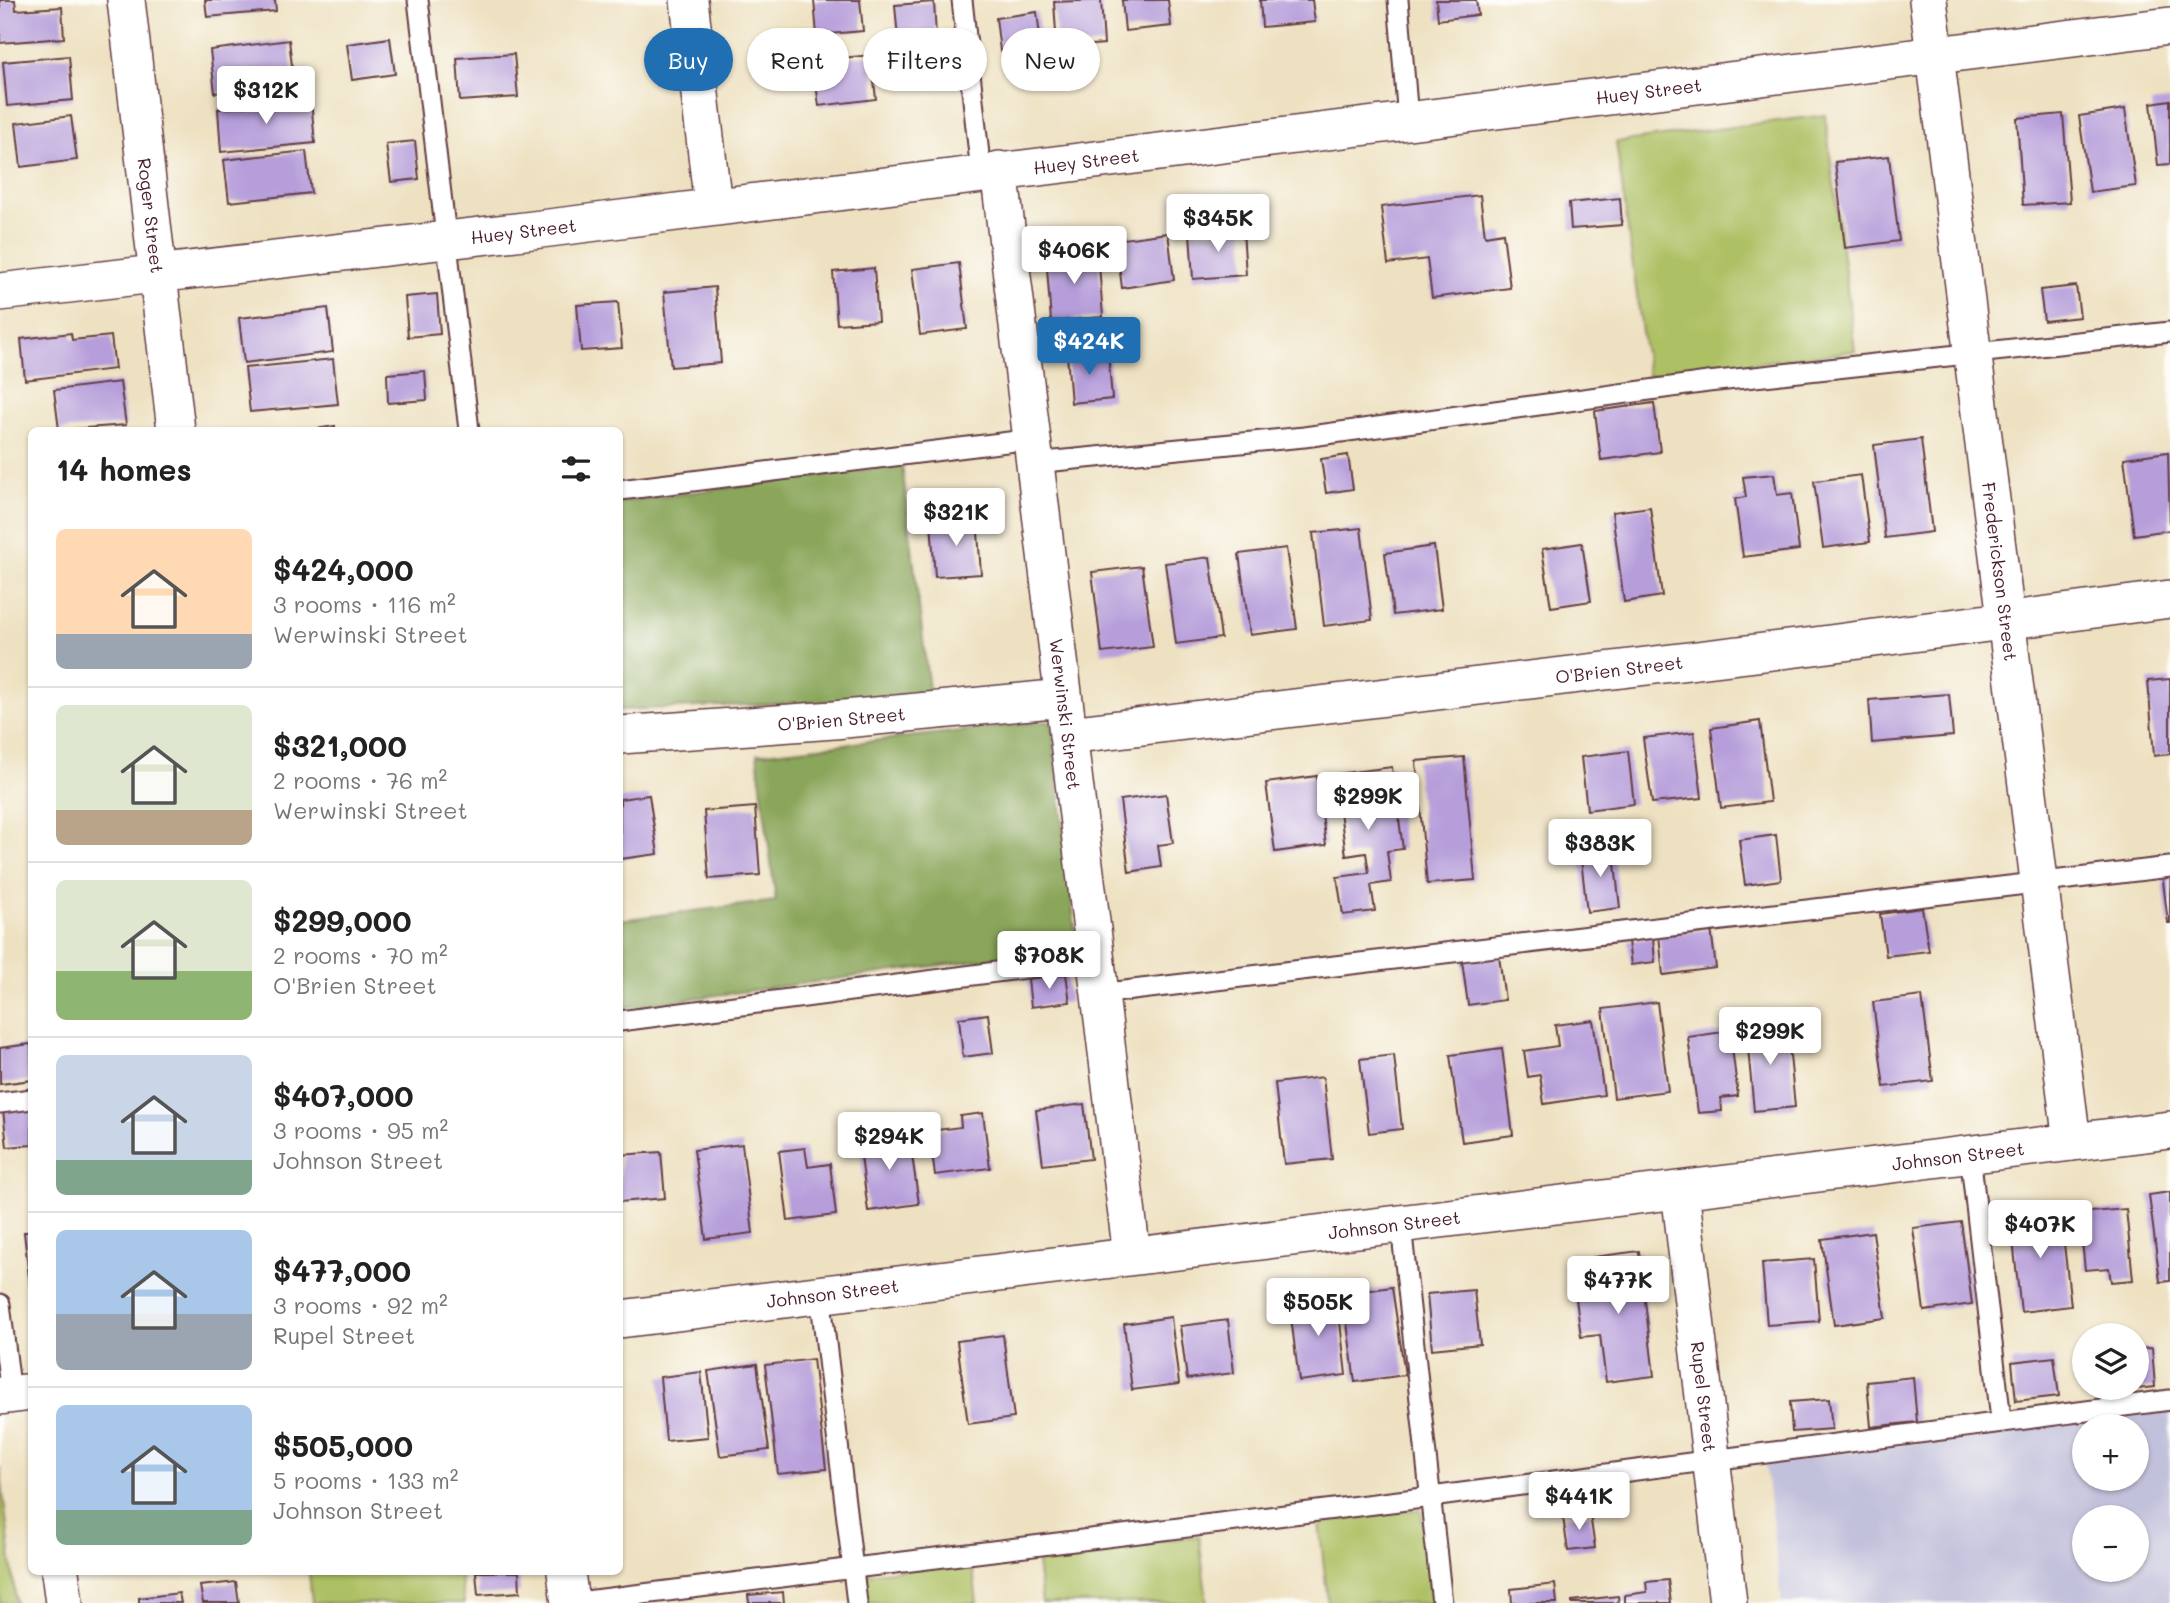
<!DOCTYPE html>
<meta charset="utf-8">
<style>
:root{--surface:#fff;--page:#f2f2f2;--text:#222;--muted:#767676;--line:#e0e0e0;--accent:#1f6fb2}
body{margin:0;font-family:Mali,sans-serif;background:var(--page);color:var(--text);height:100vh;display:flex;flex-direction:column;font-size:26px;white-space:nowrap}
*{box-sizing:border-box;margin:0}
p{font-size:23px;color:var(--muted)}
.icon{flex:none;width:38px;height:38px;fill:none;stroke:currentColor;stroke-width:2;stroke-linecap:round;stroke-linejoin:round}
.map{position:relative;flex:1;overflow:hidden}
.drawer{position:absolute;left:28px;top:427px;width:595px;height:1148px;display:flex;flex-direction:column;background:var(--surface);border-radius:10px;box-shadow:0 2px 5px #0004}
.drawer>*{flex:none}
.top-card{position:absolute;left:644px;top:28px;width:665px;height:63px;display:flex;gap:14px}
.tools{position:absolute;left:2072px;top:1323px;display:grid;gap:14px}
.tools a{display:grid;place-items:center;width:77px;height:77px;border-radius:50%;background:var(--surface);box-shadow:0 2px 5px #0004;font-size:35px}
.price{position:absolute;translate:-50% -60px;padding:0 16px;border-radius:7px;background:#fff;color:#222;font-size:23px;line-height:46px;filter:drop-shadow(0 2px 4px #0008)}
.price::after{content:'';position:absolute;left:50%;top:42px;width:21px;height:16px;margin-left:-10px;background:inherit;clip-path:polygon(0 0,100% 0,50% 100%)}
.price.current{background:var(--accent);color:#fff}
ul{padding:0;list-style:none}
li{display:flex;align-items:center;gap:21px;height:175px;padding:0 28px}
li+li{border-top:2px solid var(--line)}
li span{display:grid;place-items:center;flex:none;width:196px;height:140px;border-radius:10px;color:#555}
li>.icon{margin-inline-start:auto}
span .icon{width:84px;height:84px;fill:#fffc;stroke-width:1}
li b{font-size:30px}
h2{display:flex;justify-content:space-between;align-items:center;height:84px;padding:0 28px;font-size:30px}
.pill{padding:0 24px;border-radius:32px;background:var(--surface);box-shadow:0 2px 5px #0004;font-size:24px;line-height:63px}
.pill.current{background:var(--accent);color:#fff}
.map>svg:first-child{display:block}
</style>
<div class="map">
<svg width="2170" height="1603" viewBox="0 0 2170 1603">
<rect width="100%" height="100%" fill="#fdfcf7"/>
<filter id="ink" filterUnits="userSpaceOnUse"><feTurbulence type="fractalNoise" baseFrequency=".0143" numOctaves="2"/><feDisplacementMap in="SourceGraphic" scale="14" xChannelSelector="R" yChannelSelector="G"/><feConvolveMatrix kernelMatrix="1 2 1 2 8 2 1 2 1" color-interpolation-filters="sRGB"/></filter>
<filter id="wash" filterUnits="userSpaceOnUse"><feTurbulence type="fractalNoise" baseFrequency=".00686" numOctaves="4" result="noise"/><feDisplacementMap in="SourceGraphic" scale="28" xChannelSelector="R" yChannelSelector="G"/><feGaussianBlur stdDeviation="1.57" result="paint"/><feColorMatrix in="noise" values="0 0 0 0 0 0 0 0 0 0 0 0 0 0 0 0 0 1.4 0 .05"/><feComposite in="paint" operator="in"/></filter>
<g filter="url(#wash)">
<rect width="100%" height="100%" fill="#eee1c1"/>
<path fill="#c2c1dc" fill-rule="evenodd" d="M2170,1411V1603H1782L1765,1462ZM2084,1426H2137V1479H2084ZM2084,1517H2137V1570H2084Z"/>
<g fill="#adc064" stroke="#7c7048" stroke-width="2">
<polygon points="1825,115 1855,351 1648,376 1616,142"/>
<polygon points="0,1467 16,1603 0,1603"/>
<polygon points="1421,1509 1432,1603 1328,1603 1319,1522"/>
<polygon points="1199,1536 1207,1603 1042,1603 1036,1555"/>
<polygon points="972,1562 977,1603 867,1603 864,1574"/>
<polygon points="309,1572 460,1572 464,1603 312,1603"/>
</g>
<g fill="#8aa65a" stroke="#6a6242" stroke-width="2">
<polygon points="902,465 930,698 620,710 620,502"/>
<polygon points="1051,721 1077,947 620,1008 620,920 776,901 757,754"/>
</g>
<g id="blocks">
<g fill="#b69eda">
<polygon points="0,0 15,0 16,10 62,7 64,38 0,43"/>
<polygon points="205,0 275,0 276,11 207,17"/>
<polygon points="814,0 860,0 863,31 817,35"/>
<polygon points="1101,0 1104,44 1057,48 1054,2"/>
<polygon points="1122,0 1168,0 1171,26 1125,31"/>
<polygon points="1260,0 1312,0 1315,22 1262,27"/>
<polygon points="1436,0 1476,0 1478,15 1438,20"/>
<polygon points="934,2 936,36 898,39 895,5"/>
<polygon points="1037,12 1041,46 1000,51 996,18"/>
<polygon points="390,38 395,74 352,80 347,44"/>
<polygon points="289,40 294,83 215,93 210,50"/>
<polygon points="514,54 518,97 460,101 457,58"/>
<polygon points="871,55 876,99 819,106 813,61"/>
<polygon points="69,56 73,100 7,106 3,62"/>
<polygon points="311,100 315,143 221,152 218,109"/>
<polygon points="2170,100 2170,164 2158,165 2151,103"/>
<polygon points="2125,109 2136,186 2090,192 2079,116"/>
<polygon points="2063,114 2070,202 2023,205 2017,118"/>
<polygon points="71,116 77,160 21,167 16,123"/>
<polygon points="415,141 419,179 391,182 386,144"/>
<polygon points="306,151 311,193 229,202 224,160"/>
<polygon points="1889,156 1899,241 1845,248 1835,162"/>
<polygon points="1480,195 1485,236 1503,233 1510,288 1432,298 1427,259 1388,264 1381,207"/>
<polygon points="1620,198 1622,225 1571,229 1569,203"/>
<polygon points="1243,230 1246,275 1193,279 1190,233"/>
<polygon points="1168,233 1174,280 1122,288 1116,240"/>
<polygon points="1098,251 1103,317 1051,321 1046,255"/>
<polygon points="959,263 967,329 920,335 912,269"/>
<polygon points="874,268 878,321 837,324 833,272"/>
<polygon points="2076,286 2080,317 2044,321 2040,290"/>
<polygon points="715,287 721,363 671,367 664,292"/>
<polygon points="437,294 440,334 408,337 405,297"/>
<polygon points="618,302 622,348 581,351 577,305"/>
<polygon points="328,308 333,352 244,363 239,318"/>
<polygon points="71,333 72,340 111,336 115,369 25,380 21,339"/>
<polygon points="1108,352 1112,399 1071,403 1067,355"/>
<polygon points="333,359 338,404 250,412 245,368"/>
<polygon points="425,371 427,400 388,403 387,374"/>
<polygon points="120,382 126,425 59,430 54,390"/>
<polygon points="1654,403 1660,452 1601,460 1595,411"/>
<polygon points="335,426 335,430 315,430 315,429"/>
<polygon points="1921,439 1932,532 1885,538 1874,445"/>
<polygon points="2168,452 2170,530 2134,535 2124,458"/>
<polygon points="1348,455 1353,489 1326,493 1321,459"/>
<polygon points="1774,474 1777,495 1792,493 1799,550 1743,557 1735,499 1746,497 1743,477"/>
<polygon points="1861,475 1870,542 1823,548 1814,481"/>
<polygon points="1650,507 1662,596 1624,602 1612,512"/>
<polygon points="977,519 981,574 935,577 931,522"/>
<polygon points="1361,528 1372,620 1324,626 1313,533"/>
<polygon points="1582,543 1591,601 1551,607 1542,549"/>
<polygon points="1434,546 1442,609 1393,615 1385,553"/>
<polygon points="1286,548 1297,629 1250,635 1239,554"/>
<polygon points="1210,557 1221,638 1176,644 1165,563"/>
<polygon points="1142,566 1153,647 1102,653 1092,572"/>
<polygon points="2170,679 2170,754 2154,756 2148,681"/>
<polygon points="1949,694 1953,736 1872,743 1869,700"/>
<polygon points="1760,721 1770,802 1721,808 1711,728"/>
<polygon points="1694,732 1702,798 1652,803 1643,738"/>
<polygon points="1628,751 1634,804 1587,810 1581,757"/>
<polygon points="1464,757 1475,880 1427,884 1416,761"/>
<polygon points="1392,767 1403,849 1387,851 1391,882 1371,885 1375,911 1343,915 1337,877 1369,873 1366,853 1346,856 1335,774"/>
<polygon points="1317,776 1326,845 1275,852 1266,783"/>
<polygon points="1166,794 1173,843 1158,845 1161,867 1129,872 1120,800"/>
<polygon points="649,795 658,854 620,859 620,799"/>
<polygon points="755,807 760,875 709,879 704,811"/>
<polygon points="1776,835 1781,880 1745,885 1739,840"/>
<polygon points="1613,846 1620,908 1587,912 1580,850"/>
<polygon points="2170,871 2170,923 2168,923 2162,872"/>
<polygon points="1922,908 1929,951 1886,956 1880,914"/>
<polygon points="1711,929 1716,968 1663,975 1659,935"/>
<polygon points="1653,938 1655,962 1631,965 1628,941"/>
<polygon points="1499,956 1505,1000 1468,1005 1462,961"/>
<polygon points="1066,974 1070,1002 1031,1007 1028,979"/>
<polygon points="1922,996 1933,1081 1884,1087 1873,1002"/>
<polygon points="1657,1002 1668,1091 1614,1098 1603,1009"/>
<polygon points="988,1014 993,1053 963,1057 959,1018"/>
<polygon points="1593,1020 1604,1095 1544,1104 1540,1075 1528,1077 1524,1051 1558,1046 1555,1025"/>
<polygon points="1787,1024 1795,1107 1754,1111 1746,1027"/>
<polygon points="1730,1031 1738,1096 1721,1098 1722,1111 1698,1113 1688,1037"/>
<polygon points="31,1044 32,1080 0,1084 0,1048"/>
<polygon points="1502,1048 1513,1135 1462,1142 1450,1055"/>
<polygon points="1394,1055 1402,1129 1369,1133 1360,1059"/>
<polygon points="1323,1077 1332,1159 1284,1164 1275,1083"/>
<polygon points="1084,1104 1091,1159 1043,1165 1036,1110"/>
<polygon points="32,1107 32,1145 7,1147 3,1110"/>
<polygon points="983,1113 990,1168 935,1175 929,1131 961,1127 960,1116"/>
<polygon points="909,1134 919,1204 868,1211 859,1140"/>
<polygon points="742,1144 753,1233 706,1239 694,1150"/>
<polygon points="805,1148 808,1167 830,1164 836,1215 788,1221 779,1151"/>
<polygon points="661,1152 665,1198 620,1202 620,1155"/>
<polygon points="2170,1192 2170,1281 2160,1282 2149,1195"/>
<polygon points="2060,1208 2071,1306 2021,1312 2010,1214"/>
<polygon points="2126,1209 2133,1280 2111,1282 2109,1268 2085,1270 2079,1213"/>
<polygon points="1961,1222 1972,1304 1924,1311 1913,1228"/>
<polygon points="24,1232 32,1232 32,1287 30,1287"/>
<polygon points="1873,1232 1885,1318 1834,1325 1822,1239"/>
<polygon points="1639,1251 1654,1376 1606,1382 1600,1335 1581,1337 1575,1291 1596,1289 1593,1257"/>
<polygon points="1814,1259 1819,1321 1767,1325 1762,1263"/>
<polygon points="1392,1287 1405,1375 1355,1382 1343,1294"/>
<polygon points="1474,1290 1480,1344 1432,1349 1427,1294"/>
<polygon points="1337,1295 1346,1375 1299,1381 1289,1301"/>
<polygon points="1171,1317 1179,1384 1132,1390 1124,1324"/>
<polygon points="1228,1320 1234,1373 1187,1379 1180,1326"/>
<polygon points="1003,1335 1014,1418 968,1424 957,1341"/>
<polygon points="2152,1348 2155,1387 2137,1389 2137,1349"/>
<polygon points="2054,1357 2059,1396 2016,1401 2012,1362"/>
<polygon points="813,1359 826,1469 778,1474 765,1365"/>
<polygon points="757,1364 769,1450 720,1456 708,1371"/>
<polygon points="701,1372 708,1437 666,1441 660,1377"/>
<polygon points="1913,1377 1917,1422 1871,1427 1867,1382"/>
<polygon points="1829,1399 1832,1429 1792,1432 1790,1402"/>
<polygon points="1590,1514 1595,1548 1568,1551 1563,1517"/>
<polygon points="476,1572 519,1572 520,1592 478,1595"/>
<polygon points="1668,1580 1671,1603 1625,1603 1625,1595 1647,1592 1646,1582"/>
<polygon points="236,1582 239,1603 203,1603 200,1586"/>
<polygon points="1555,1584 1557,1603 1512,1603 1511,1589"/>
<polygon points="783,1592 784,1603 749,1603 748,1595"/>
<polygon points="179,1593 181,1603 139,1603 139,1598"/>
<polygon points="1618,1596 1619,1603 1572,1603 1572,1601"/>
</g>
</g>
</g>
<g filter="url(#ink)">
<use href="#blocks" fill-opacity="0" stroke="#633c42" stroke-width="2"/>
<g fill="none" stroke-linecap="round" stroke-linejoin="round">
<g stroke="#633c42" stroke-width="23">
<g id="service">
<polyline points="418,0 469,430"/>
<polyline points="962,0 981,173"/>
<polyline points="1398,0 1408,119"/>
<polyline points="1034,463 1304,437 1708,382 2170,332"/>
<polyline points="620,490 1032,439"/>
<polyline points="1099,994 2170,867"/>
<polyline points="620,1021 1096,959"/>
<polyline points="0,1103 32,1099"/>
<polyline points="1970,1154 2001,1420"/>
<polyline points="1401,1225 1442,1603"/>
<polyline points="820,1293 857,1603"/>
<polyline points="0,1304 11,1395"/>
<polyline points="570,1603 1431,1497 2170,1400"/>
</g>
</g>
<g stroke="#633c42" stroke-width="40">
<g id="minor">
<path id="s1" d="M126,0L176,430"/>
<polyline points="689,0 713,206"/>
<path id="s2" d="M1928,0L2072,1142"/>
<path id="s3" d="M999,170L1132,1256"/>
<path id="s4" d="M0,292L541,229L2170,26"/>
<path id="s5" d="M620,735L834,720L1063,698"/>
<path id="s6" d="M1068,735L1814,646L2170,599"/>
<path id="s7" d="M1680,1190L1728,1603"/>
<path id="s8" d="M620,1319L2170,1130"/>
<polyline points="0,1396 32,1392"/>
<polyline points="60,1572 64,1603"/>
<polyline points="566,1572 570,1603"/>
</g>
</g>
<use href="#service" stroke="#fff" stroke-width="19"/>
<use href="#minor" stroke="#fff" stroke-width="37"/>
</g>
</g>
<g text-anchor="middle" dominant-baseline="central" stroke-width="7" stroke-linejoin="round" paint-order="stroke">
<g font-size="18" fill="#4a1f2b" stroke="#fdfcf7">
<text stroke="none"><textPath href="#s4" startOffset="1661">Huey Street</textPath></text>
<text stroke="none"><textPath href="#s4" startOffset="1094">Huey Street</textPath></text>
<text stroke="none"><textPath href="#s1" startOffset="217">Roger Street</textPath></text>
<text stroke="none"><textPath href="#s4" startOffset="527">Huey Street</textPath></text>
<text stroke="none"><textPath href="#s2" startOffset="576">Frederickson Street</textPath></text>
<text stroke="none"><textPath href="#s6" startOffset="555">O'Brien Street</textPath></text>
<text stroke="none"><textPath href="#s3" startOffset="548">Werwinski Street</textPath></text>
<text stroke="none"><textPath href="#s5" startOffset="222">O'Brien Street</textPath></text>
<text stroke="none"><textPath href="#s8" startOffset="1348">Johnson Street</textPath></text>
<text stroke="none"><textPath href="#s8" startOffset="780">Johnson Street</textPath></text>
<text stroke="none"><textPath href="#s8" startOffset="214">Johnson Street</textPath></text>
<text stroke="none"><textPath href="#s7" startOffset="208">Rupel Street</textPath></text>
</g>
</g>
</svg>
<div class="tools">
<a><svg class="icon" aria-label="layers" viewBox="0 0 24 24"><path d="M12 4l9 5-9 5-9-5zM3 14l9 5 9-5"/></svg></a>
<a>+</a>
<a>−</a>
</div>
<b class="price" style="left:266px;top:126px">$312K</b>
<b class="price" style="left:1218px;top:254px">$345K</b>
<b class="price" style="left:1074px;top:286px">$406K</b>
<b class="price current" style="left:1089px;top:377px">$424K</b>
<b class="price" style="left:956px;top:548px">$321K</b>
<b class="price" style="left:1368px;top:832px">$299K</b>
<b class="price" style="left:1600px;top:879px">$383K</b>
<b class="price" style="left:1049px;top:991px">$708K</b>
<b class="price" style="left:1770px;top:1067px">$299K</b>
<b class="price" style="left:889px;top:1172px">$294K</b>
<b class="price" style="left:2040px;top:1260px">$407K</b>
<b class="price" style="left:1618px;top:1316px">$477K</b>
<b class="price" style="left:1318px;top:1338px">$505K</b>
<b class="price" style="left:1579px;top:1532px">$441K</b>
<div class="top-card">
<a class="pill current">Buy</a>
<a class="pill">Rent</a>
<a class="pill">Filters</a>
<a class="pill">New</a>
</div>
<section class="drawer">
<h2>14 homes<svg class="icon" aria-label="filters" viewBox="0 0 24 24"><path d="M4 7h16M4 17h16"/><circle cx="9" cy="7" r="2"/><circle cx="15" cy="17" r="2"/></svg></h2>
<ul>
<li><span style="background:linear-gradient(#ffd9b3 75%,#9aa5b1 0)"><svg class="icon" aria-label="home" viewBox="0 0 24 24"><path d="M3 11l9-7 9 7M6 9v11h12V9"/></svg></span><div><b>$424,000</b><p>3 rooms · 116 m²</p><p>Werwinski Street</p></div></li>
<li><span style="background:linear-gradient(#dfe7d0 75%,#b9a48a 0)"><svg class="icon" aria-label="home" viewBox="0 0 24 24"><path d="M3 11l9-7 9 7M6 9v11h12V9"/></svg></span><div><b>$321,000</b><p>2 rooms · 76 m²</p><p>Werwinski Street</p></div></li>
<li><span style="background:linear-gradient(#dfe7d0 65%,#8fb573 0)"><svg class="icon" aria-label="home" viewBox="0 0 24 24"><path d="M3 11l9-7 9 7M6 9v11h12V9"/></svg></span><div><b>$299,000</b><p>2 rooms · 70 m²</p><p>O'Brien Street</p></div></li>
<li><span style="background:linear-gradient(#c9d6e8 75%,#7fa58c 0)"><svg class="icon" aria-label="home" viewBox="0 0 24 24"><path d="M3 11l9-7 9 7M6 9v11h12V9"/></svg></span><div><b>$407,000</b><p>3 rooms · 95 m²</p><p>Johnson Street</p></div></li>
<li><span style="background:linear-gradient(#a9c7e8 60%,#9aa5b1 0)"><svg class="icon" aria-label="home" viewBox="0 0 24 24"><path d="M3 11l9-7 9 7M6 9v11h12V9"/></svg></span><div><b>$477,000</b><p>3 rooms · 92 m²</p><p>Rupel Street</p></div></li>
<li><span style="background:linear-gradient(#a9c7e8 75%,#7fa58c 0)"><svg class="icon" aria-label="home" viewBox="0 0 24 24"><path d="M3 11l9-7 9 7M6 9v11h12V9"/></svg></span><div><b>$505,000</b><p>5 rooms · 133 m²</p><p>Johnson Street</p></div></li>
</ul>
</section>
</div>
